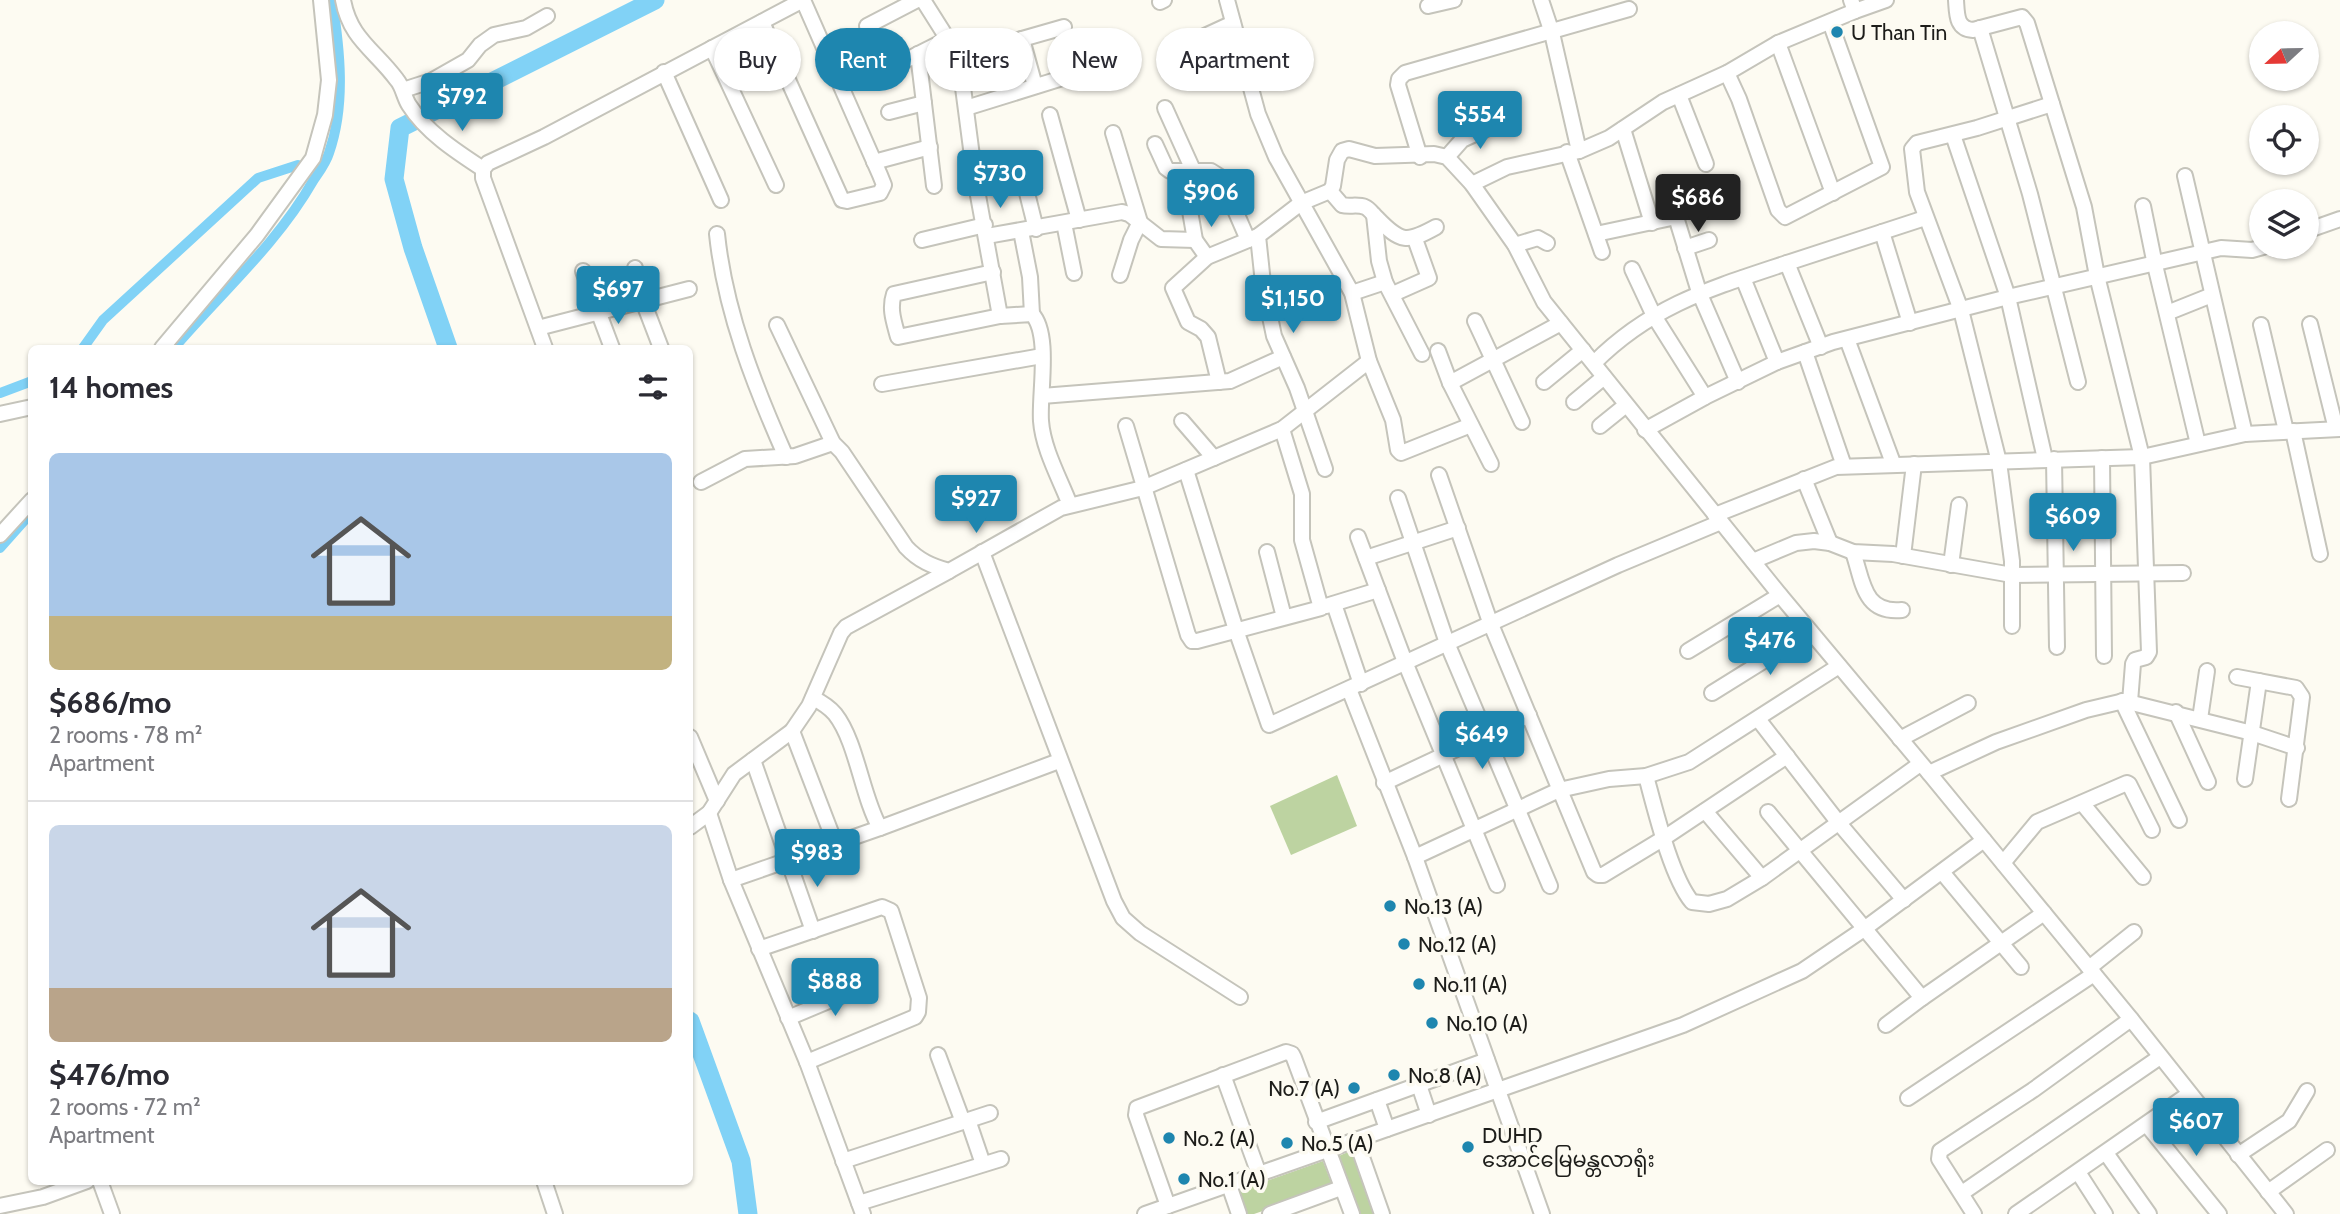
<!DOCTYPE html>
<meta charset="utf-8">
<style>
:root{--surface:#fff;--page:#f7f7f7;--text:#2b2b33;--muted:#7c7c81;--line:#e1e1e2;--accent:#1e86af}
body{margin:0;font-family:Cabin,"Noto Sans Myanmar",sans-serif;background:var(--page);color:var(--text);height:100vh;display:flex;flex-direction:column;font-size:26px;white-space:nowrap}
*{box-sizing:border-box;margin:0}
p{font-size:23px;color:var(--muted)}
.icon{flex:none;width:38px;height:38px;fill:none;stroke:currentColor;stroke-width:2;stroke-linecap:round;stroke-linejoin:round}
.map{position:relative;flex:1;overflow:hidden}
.sheet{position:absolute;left:28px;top:345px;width:665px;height:840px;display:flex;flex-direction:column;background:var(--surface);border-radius:10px;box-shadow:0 2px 5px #0004}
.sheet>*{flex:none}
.top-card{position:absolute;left:714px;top:28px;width:665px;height:63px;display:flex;gap:14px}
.needle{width:46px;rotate:248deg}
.controls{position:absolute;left:2249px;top:21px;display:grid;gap:14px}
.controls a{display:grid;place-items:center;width:70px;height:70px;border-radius:50%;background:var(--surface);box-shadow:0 2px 5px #0004;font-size:35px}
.price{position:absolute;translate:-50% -60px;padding:0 16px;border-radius:7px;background:var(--accent);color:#fff;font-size:23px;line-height:46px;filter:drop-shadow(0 2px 4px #0008)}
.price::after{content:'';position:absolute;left:50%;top:42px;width:21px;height:16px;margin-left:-10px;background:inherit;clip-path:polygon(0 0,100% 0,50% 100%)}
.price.selected{background:#222;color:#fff}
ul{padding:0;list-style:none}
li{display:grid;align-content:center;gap:14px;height:371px;padding:0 21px}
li+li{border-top:2px solid var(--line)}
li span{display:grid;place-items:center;height:217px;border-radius:10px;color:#555}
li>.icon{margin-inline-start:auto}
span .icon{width:126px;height:126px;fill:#fffc;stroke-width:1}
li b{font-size:30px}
h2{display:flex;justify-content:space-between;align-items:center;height:84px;padding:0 21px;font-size:30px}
.chip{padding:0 24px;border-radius:32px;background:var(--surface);box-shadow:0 2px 5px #0004;font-size:24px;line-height:63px}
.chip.selected{background:var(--accent);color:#fff}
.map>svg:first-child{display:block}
</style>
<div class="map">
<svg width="2340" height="1214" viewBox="0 0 2340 1214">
<rect width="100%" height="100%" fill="#fdfbf2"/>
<g fill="#bdd3a1">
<polygon points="1337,775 1357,826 1291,855 1270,806"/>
<polygon points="1355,1149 1379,1214 1355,1214 1334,1158"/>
<polygon points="1323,1161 1333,1187 1254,1214 1246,1214 1238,1191"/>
</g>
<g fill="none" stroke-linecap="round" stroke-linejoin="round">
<g stroke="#81d2f6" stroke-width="10">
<polyline points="83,348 103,320 258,178 298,165"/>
<path d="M174,348C221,293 277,244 313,181C319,172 326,163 329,153C346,105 340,49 332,0"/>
<polyline points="0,393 32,381"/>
<polyline points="0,548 32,512"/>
</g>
<g stroke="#81d2f6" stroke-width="19">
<polyline points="448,348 413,248 394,179 400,128 655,0"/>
<polyline points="690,1021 741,1161 748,1214"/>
</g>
<g stroke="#c5c4bb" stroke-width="18">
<g id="minor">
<path d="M343,0C350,39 375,50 397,80C403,87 404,97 409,105C426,132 457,152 483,169"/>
<polyline points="923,0 959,57 975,179 1000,316"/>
<polyline points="1227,0 1258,114 1276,157 1352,293 1369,361 1393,420 1398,450 1401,453 1471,425"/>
<polyline points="1541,0 1552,33 1579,151"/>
<path d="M1956,0C1957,14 1956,29 1973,30L2022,17L2027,23L2084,207L2097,276L2142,457L2149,652L2146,657L2135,660L2133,664L2130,702"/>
<polyline points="1160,2 1164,0"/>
<polyline points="1428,6 1454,0"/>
<polyline points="1855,11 1886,0"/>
<polyline points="762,22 842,200 847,201 880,193 884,185 880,175 803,0"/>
<polyline points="867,26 917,0"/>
<polyline points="1980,28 2030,194 2078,382"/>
<polyline points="1022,39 1035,86"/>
<polyline points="1778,43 1833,193"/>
<polyline points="712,48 776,185"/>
<polyline points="1170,52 1233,23"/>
<polyline points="918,54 934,186"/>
<polyline points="959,57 1064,27"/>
<polyline points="664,72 721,200"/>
<polyline points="1727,73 1739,99 1778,210 1785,217 1882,167 1830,22"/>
<polyline points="865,81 948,39"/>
<polyline points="403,90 431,81 468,60 480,45 494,35 526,28 547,16"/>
<polyline points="1679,95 1706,164"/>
<polyline points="966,108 1085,71"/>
<polyline points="1165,108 1193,170"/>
<polyline points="889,112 924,103"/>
<polyline points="1050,115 1079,220"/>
<polyline points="1623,129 1652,223"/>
<polyline points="1113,133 1140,222 1131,240 1120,275"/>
<polyline points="1953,135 2008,297 2045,459"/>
<polyline points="1155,144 1166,168 1170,171 1211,171 1230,183 1235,210 1248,240"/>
<polyline points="1567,152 1602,252"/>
<polyline points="1420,157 1398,85 1399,79 1405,73 1629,9"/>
<polyline points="1447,157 1462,140 1497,124"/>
<polyline points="874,162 930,147"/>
<polyline points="2185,176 2245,434"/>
<polyline points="1023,177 1036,229"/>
<polyline points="1472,184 1507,167 1579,151 1609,138 1663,102 1727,73 1778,43 1855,11 1851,0"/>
<polyline points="1721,187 1680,203 1676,208 1676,217 1699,292 1738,382"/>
<path d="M1330,191L1342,205C1349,207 1358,204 1365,207C1370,209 1373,215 1377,218C1401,243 1407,243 1436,227"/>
<polyline points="2143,206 2155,265 2198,444"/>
<polyline points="1190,211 1195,240 1207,257"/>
<polyline points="1374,215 1379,261 1385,282 1422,354"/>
<polyline points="1064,223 1074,273"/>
<polyline points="1021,231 1030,277 1032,314"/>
<polyline points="2306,231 2340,219"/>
<polyline points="1882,232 1910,323"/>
<path d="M717,234C725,312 755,387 786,457"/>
<polyline points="1596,234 1676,217"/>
<polyline points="987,236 1122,212 1129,214 1161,239 1195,240"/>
<polyline points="922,240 985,225"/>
<polyline points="1515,245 1538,238 1547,243"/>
<polyline points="1685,248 1709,240"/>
<polyline points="1787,263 1821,347"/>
<polyline points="635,268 643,301 661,348"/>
<polyline points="1632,269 1654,316 1705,397"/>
<polyline points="583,271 612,348"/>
<path d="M993,272L894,294C889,309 894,322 898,337L1000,316L1032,314C1051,334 1039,394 1041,421C1043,449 1060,479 1070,505"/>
<polyline points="1743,278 1777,362"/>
<polyline points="1352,293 1385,282"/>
<polyline points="1393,294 1429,278 1415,239"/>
<polyline points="1265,297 1300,288"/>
<polyline points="2167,313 2212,295"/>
<polyline points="1475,321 1522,422"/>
<polyline points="2310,324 2336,429"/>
<path d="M777,325L833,443L842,452L906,547C919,561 932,566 949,571L1061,508L1143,488L1282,429L1369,361"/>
<polyline points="2261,325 2286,431"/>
<polyline points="538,328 689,289"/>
<polyline points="1847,339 1893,463"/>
<polyline points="162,348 257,235 313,158 325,115 329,80 321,0"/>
<polyline points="545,348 483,178 483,169 488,163 544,137 803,0"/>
<polyline points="1438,351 1450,383 1491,464"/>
<polyline points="1805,352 1844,466"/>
<path d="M1594,363C1652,305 1712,288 1787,263C1833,248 1879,233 1925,218"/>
<polyline points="1219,382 1208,337 1201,329 1188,322 1173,288 1207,257 1258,236"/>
<polyline points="1544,382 1583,350"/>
<polyline points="1450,383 1561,323"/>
<polyline points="882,384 1042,356"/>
<polyline points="1042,396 1230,381 1283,357"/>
<polyline points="1574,402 1604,377"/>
<polyline points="0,414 32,407"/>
<polyline points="1182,421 1214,458"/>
<polyline points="1126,426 1188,635 1192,641 1197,641 1321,608 1302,540 1302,494 1282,429"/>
<polyline points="1600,426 1626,405"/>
<polyline points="1645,430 1705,397 1777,362 1833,342 2008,297 2221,248 2252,250 2263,247"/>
<polyline points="2293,431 2320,554"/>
<polyline points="2102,458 2104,656"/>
<polyline points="2054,459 2057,647"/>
<polyline points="1325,469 1297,388 1274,336 1263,283 1258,236 1301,203 1330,191 1333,186 1337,160 1342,151 1349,149 1375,156 1434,154 1447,157 1472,184 1515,245 1544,302 1780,595 1929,773 2131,1019 2286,1214"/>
<polyline points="1186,470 1236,630 1269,725 1618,565 1721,522"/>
<polyline points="1439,475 1490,622 1594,872 1598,875 1603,875 1664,838 1787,756"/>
<polyline points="1804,479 1830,543"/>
<polyline points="701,482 745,459 795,456 833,443"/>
<polyline points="1398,498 1447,643 1550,886"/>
<polyline points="1715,515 1836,467 2142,457 2245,434 2340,429"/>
<polyline points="0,535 32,500"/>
<polyline points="1358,537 1405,662 1497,885"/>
<polyline points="982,552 1114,901 1123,918 1140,933 1240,997"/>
<polyline points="1267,552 1284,617"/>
<path d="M1853,552C1863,581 1863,614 1902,610"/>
<polyline points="1903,556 1914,464"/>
<polyline points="1366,558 1458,528"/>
<polyline points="1753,561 1796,543 1814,541 1830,543 1853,552 1893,554 2012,575 2183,573"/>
<polyline points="1951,565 1959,505"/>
<polyline points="1334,604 1361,684"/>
<polyline points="1326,606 1378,590"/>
<polyline points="2012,626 2012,561 1999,462 1961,310 1917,192 1912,149 1917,143 1977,128 2052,104"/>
<polyline points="1688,651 1780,595"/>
<polyline points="2237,677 2296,688 2302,697 2289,799"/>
<polyline points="1349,689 1415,857 1542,1214"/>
<polyline points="1712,693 1810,632"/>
<polyline points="2122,701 2179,820"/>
<polyline points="2176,712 2208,782"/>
<polyline points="1758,719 1838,822 1904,900"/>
<polyline points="2200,719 2207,671"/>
<polyline points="792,731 835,843"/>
<polyline points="690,737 717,801"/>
<polyline points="1900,739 1968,703"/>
<polyline points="753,760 813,931"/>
<polyline points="1929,773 1996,742 2086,710 2124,701 2252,733 2297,748"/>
<path d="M1646,776C1655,809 1671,877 1692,902L1709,904L1727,899L1762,878L1920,764"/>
<polyline points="2245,779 2259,681"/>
<polyline points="1384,783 1529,715"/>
<polyline points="2082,803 2143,877"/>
<polyline points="1705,811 1762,878"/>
<polyline points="1768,812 1922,998 2044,913"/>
<polyline points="709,813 731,880 807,1062 863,1214"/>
<polyline points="690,827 709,813 734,774 792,731 809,706 841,633 846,627 949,571"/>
<polyline points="880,828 1059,761"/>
<polyline points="1415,857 1559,790 1609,779 1646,776 1689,762 1839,666"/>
<polyline points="2003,863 2037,822 2127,783 2129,784 2152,830"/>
<polyline points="1942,872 2021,967"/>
<path d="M731,880L880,828C862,797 857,742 835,714C829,707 821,702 813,698"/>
<polyline points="759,949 882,907 891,911 919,998 918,1012 915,1017 807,1062"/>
<polyline points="2089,968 2134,932"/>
<polyline points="788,1018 869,984"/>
<polyline points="1886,1025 1922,998"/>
<polyline points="938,1055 963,1122"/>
<polyline points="1223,1075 1259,1174"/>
<polyline points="1419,1085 1429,1115"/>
<polyline points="1908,1098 2094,974"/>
<polyline points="1377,1100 1387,1129"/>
<polyline points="968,1120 983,1164"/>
<polyline points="1316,1122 1487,1060"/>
<polyline points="2147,1125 2219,1214"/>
<polyline points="1356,1140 1382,1214"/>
<polyline points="2106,1153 2149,1214"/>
<polyline points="2238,1155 2289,1121 2307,1091"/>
<polyline points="843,1161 990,1113"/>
<polyline points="2078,1172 2105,1214"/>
<polyline points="100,1181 112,1214"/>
<polyline points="544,1181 555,1214"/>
<polyline points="1229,1185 1239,1214"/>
<polyline points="2268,1192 2327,1150"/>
<polyline points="1962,1193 2160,1057"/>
<polyline points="859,1203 1001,1159"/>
<polyline points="0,1206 43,1197 87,1181"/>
<polyline points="1168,1206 1136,1115 1137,1108 1286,1052 1292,1054 1294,1058 1352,1214"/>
<polyline points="1145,1214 1683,1025 1802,971 1864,929 1984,840"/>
<polyline points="1270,1214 1341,1188"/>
<polyline points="1974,1214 1939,1159 1940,1151 2033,1090 2131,1019"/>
<polyline points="2016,1214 2189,1094"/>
</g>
</g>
<use href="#minor" stroke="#fff" stroke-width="14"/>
</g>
<g fill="#1e86af" stroke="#fdfbf2" stroke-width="2.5">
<circle cx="1837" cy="32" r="7"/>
<circle cx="1390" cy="906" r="7"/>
<circle cx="1404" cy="944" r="7"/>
<circle cx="1419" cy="984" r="7"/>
<circle cx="1432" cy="1023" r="7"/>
<circle cx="1394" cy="1075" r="7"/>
<circle cx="1354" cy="1088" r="7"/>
<circle cx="1169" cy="1138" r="7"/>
<circle cx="1287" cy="1143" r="7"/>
<circle cx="1468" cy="1147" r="7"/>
<circle cx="1184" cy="1179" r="7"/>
</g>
<g text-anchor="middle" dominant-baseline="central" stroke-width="7" stroke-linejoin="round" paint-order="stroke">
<g font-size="21" fill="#1d1d1a" stroke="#fdfbf2" text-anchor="start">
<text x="1851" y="32">U Than Tin</text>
<text x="1404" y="906">No.13 (A)</text>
<text x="1418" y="944">No.12 (A)</text>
<text x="1433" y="984">No.11 (A)</text>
<text x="1446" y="1023">No.10 (A)</text>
<text x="1408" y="1075">No.8 (A)</text>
<text x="1340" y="1088" text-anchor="end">No.7 (A)</text>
<text x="1482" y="1135">DUHD<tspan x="1482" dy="24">အောင်မြေမန္တလာရုံး</tspan></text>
<text x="1183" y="1138">No.2 (A)</text>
<text x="1301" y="1143">No.5 (A)</text>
<text x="1198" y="1179">No.1 (A)</text>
</g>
</g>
</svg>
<div class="controls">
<a><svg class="needle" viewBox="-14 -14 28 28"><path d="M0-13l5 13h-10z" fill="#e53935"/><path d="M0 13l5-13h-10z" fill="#7c7c81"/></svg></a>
<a><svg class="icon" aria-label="locate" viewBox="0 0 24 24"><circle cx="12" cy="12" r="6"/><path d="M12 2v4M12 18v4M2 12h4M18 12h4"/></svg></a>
<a><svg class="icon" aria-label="layers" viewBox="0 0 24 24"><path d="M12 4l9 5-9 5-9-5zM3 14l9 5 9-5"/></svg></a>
</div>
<b class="price" style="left:462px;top:133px">$792</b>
<b class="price" style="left:1480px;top:151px">$554</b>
<b class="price" style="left:1000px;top:210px">$730</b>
<b class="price" style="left:1211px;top:229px">$906</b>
<b class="price selected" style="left:1698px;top:234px">$686</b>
<b class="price" style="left:618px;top:326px">$697</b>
<b class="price" style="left:1293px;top:335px">$1,150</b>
<b class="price" style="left:976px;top:535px">$927</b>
<b class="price" style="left:2073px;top:553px">$609</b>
<b class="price" style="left:1770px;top:677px">$476</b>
<b class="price" style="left:1482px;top:771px">$649</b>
<b class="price" style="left:817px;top:889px">$983</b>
<b class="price" style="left:835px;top:1018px">$888</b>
<b class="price" style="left:2196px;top:1158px">$607</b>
<div class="top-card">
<a class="chip">Buy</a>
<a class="chip selected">Rent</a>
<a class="chip">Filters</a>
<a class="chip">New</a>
<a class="chip">Apartment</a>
</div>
<section class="sheet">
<h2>14 homes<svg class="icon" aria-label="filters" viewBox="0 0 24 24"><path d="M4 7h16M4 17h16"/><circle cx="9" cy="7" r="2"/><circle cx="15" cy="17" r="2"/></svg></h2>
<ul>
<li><span style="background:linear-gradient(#a9c7e8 75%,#c2b280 0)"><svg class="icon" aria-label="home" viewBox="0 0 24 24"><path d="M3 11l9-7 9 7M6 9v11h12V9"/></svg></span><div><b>$686/mo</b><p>2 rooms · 78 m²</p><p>Apartment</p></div></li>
<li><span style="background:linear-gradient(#c9d6e8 75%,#b9a48a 0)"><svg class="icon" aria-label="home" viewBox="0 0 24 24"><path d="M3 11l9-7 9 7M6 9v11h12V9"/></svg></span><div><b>$476/mo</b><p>2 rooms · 72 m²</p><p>Apartment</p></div></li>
</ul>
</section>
</div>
